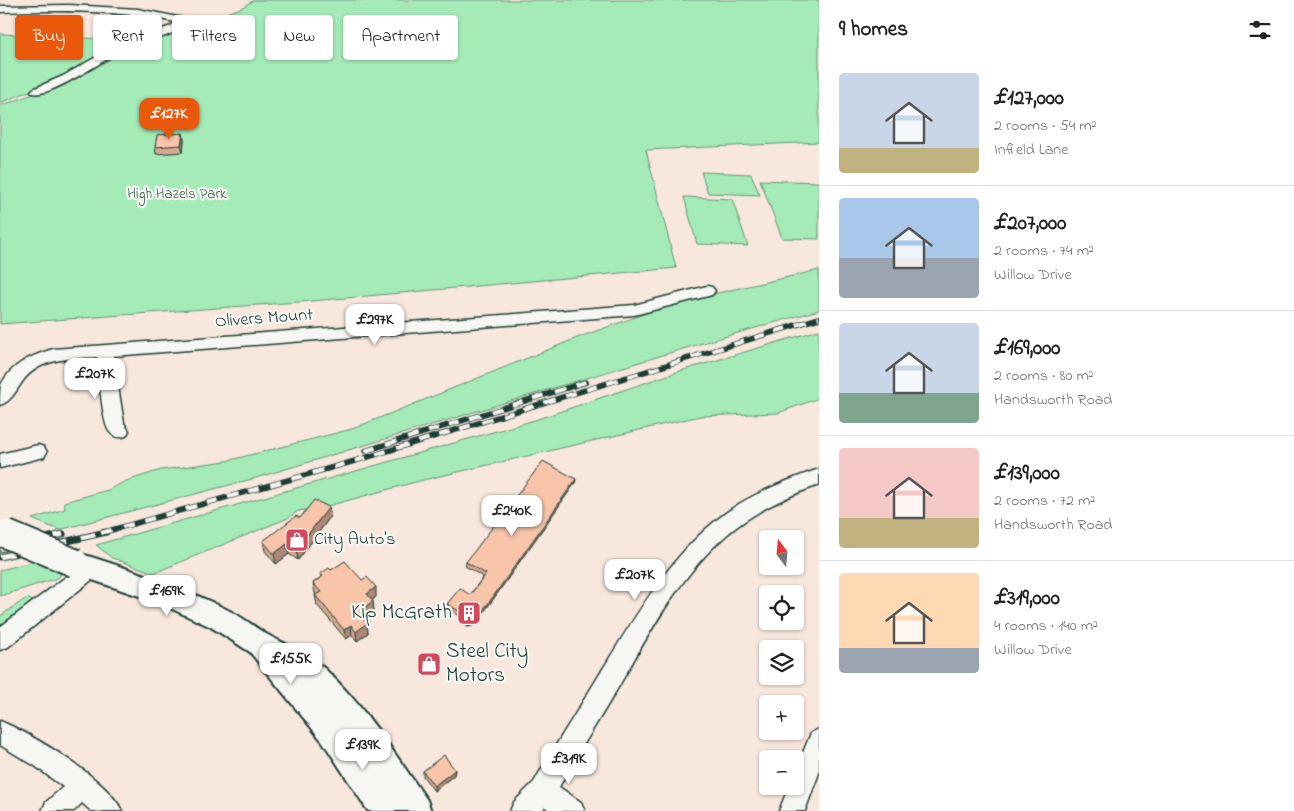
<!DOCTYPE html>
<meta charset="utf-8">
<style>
:root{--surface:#fff;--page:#f6f6f6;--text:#202124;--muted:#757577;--line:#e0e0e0;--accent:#ea580c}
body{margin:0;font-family:"Indie Flower",sans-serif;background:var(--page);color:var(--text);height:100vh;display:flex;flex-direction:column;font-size:19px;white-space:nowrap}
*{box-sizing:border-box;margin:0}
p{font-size:16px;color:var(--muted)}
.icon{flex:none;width:28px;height:28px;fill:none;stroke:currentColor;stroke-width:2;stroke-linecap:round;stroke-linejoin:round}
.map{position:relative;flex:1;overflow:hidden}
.panel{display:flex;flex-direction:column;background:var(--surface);width:475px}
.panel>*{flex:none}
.banner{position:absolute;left:15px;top:15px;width:475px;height:45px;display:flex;gap:10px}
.needle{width:32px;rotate:344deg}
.tools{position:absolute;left:759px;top:530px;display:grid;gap:10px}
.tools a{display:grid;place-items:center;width:45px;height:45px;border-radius:5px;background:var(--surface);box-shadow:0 1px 4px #0004;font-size:25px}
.price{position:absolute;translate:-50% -42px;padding:0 11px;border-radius:10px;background:#fff;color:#222;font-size:16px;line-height:32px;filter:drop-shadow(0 1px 2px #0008)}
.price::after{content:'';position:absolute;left:50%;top:30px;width:15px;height:11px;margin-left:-8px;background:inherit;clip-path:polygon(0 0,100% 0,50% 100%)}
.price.selected{background:var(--accent);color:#fff}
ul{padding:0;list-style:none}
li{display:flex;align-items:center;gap:15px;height:125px;padding:0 20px}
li+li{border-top:1px solid var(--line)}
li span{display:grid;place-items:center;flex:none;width:140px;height:100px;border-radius:5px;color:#555}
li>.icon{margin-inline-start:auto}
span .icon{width:60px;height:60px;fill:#fffc;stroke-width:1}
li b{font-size:21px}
h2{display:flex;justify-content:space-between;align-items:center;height:60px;padding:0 20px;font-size:21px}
.pill{padding:0 18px;border-radius:5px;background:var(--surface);box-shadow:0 1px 4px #0004;font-size:18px;line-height:45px}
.pill.selected{background:var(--accent);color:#fff}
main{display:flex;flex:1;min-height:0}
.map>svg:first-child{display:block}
</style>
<main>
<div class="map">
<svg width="819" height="811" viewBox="0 0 819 811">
<rect width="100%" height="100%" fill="#f7e7dc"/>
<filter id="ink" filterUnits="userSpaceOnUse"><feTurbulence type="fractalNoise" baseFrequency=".02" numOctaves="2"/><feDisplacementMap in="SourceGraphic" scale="10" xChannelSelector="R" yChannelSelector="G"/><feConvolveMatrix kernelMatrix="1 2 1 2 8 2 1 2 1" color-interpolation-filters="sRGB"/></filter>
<g filter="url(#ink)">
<g fill="#a4ebb8" stroke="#629476">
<polygon points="254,0 819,0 819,142 646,150 676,268 312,301 0,324 0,106 42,91 122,49 241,8"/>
<polygon points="0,34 105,39 117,47 64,77 0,103"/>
<polygon points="701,172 751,174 760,195 708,193"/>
<polygon points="760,180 819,182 819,239 782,238"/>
<polygon points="684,197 732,199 748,246 697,244"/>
<polygon points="819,270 819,310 706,342 256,478 59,530 32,519 65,509 64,502 108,490 126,481 161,470 226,461 352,429 582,336 678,302"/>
<polygon points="819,330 819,398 778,413 700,416 419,481 324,507 298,511 288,518 154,573 112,558 96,545 535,420 677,372"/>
<polygon points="36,561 61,574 58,578 0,596 0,570"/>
<polygon points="27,598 44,607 0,637 0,616"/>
</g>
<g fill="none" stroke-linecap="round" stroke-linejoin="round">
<g stroke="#1f3d34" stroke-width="3">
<g id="minor">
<path d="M69,5L138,9L183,18L188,21C173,39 143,41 122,51C104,59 50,98 33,93L31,91L33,89L63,76L115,46L171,26L175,22C118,10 59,10 0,12V6Z"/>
<path d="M707,286L712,287L715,291L712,295L634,315L113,356L124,423L129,431L126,436C119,438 114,438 109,431C102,422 99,372 97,357C72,359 45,357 26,377C18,386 12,402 0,405C0,400 0,390 1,385C11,364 33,355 53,349L634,305Z"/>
<polygon points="38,445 44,447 47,452 44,457 0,468 0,454"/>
<path d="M819,469V485C796,493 775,502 754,515C691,553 654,625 619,686C599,720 578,753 559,787L581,802L585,811H550L545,807L541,811H510L514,802L534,782C555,745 579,709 601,672C639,611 677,542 739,504C764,489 791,479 819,469Z"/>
<polygon points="91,560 98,563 101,569 98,575 8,647 0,650 0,627 84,563"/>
<path d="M0,721C32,734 109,780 122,811H91L82,803L74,811H42L46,802L63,787L35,766L0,745Z"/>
<polygon points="819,729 819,773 805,811 779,811 789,786 795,786 795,772 811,733"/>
</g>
</g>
<g stroke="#1f3d34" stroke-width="4">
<path id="major" d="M75,552C127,568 178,585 228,610C241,616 253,626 266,634C286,645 308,653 325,669C365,707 395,754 427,800L431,811H368L323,742L250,652L211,627L157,602L66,571L63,563L66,555Z"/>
</g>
<use href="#minor" fill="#f6f6f2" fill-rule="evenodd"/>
<use href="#major" fill="#f6f6f2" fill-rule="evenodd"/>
<g stroke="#1f3d34" stroke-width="5.5">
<g id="rail-far1">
<polyline points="365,451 586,382"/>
<polyline points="101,533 355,461 819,318"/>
</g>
</g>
<g stroke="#1f3d34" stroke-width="7">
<g id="rail">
<polyline points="0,549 63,534"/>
<polyline points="0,557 106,532"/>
</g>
</g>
<use href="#rail-far1" stroke="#f6f6f2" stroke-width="4" stroke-dasharray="11" stroke-linecap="butt"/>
<use href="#rail" stroke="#f6f6f2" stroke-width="5" stroke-dasharray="14" stroke-linecap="butt"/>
<g stroke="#1f3d34" stroke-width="31" stroke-linecap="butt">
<polyline id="major-bridge" points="6,534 75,563"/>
</g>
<use href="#major-bridge" stroke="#f6f6f2" stroke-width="27"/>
</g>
<g fill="#d5a992" stroke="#1f3d34">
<polygon points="183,133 184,140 183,152 156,154 155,147"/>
<polygon points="576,479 575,483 492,601 474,625 468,627 463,624 463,618 447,608 447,604 470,595 483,577 465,566 466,562"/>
<polygon points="329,507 330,517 298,560 289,554 276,564 265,551 263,541 300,518"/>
<polygon points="331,570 376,597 372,600 374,611 368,615 369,622 367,624 368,633 357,641 352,635 346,639 317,605 315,595 316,595 315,593 313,583 321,577 320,574"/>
<polygon points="455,770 454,775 434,791 423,776 423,771"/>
</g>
<g fill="#ae8977" stroke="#1f3d34">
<polygon points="183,133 184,140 183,152 181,145"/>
<polygon points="576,479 575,483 492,601 474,625 468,627 468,623"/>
<polygon points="329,507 330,517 298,560 296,550"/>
<polygon points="287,544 289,554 276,564 274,554"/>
<polygon points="376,587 376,597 367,604 367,594"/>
<polygon points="373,601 374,611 368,615 369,622 367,624 368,633 357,641 356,632 362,618 364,608"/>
<polygon points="351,625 352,635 346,639 344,630"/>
<polygon points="455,770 454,775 434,791 434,786"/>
</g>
<g fill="#f8c4aa" stroke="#1f3d34">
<polygon points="183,133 181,145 155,147 157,135"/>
<polygon points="543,461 576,479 493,597 475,621 468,623 464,620 464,614 447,604 460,588 470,595 486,574 466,562"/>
<polygon points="314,500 329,507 296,550 287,544 274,554 263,541 296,516 300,518"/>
<polygon points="345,561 362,580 367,577 376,587 367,594 373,601 364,608 368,613 362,618 367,623 356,632 351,625 344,630 315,595 321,592 313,583 323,576 320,574 329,568 331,570"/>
<polygon points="444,755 455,770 434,786 423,771"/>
</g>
</g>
<defs>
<g id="shop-square" transform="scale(1.25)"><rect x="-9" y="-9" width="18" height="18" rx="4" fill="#d1495b" stroke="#f6f6f2"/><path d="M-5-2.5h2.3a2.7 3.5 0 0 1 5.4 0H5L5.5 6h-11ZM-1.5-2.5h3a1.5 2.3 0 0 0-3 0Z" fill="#fff"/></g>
<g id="building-square" transform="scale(1.25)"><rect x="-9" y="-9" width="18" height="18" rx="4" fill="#d1495b" stroke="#f6f6f2"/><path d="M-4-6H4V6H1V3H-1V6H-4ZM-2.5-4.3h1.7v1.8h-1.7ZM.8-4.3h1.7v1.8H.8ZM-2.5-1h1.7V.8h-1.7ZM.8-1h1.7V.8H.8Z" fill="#fff"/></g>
</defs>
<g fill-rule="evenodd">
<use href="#shop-square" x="297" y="540"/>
<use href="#building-square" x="469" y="613"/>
<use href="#shop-square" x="429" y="664"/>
</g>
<g text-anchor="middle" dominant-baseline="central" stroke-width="4.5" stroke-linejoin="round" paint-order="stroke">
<g font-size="15" fill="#3a604e" stroke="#f6f6f2">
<text x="177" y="194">High Hazels Park</text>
</g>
<g font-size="18" fill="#1f3d34" stroke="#f6f6f2">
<text transform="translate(264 319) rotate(-4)">Olivers Mount</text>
</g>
<g font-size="18" fill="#1f3d34" stroke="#f6f6f2" text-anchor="start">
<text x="314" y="540">City Auto's</text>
</g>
<g font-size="21" fill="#1f3d34" stroke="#f6f6f2" text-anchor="end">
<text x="452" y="613">Kip McGrath</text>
<text x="446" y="652" text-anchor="start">Steel City<tspan x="446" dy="24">Motors</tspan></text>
</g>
</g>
</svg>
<div class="tools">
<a><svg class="needle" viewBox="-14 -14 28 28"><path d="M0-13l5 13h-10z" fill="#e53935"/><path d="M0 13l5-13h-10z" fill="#757577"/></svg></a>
<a><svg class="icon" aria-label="locate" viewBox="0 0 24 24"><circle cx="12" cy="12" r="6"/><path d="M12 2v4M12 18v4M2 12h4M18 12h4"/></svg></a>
<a><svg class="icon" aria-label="layers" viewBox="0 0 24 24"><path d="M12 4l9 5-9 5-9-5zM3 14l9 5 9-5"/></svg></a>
<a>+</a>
<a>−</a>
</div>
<b class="price selected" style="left:169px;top:140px">£127K</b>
<b class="price" style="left:375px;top:346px">£297K</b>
<b class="price" style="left:95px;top:400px">£207K</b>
<b class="price" style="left:512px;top:537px">£240K</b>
<b class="price" style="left:635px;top:601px">£207K</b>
<b class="price" style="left:167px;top:617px">£169K</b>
<b class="price" style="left:291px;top:685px">£155K</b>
<b class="price" style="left:363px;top:771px">£139K</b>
<b class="price" style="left:569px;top:785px">£319K</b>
<div class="banner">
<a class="pill selected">Buy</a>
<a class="pill">Rent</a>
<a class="pill">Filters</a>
<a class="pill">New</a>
<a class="pill">Apartment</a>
</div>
</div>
<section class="panel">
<h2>9 homes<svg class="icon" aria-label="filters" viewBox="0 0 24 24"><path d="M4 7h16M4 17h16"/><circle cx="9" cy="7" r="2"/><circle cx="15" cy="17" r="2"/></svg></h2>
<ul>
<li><span style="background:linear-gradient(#c9d6e8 75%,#c2b280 0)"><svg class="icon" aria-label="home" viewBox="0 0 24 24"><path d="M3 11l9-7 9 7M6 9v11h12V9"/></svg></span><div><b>£127,000</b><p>2 rooms · 54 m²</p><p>Infield Lane</p></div></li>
<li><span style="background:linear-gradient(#a9c7e8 60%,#9aa5b1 0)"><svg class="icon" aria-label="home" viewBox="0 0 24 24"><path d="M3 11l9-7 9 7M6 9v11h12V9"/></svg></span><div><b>£207,000</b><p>2 rooms · 74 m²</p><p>Willow Drive</p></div></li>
<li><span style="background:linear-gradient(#c9d6e8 70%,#7fa58c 0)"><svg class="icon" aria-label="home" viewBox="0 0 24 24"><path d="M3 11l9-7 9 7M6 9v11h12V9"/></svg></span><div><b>£169,000</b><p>2 rooms · 80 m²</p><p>Handsworth Road</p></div></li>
<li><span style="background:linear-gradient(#f6c9c9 70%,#c2b280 0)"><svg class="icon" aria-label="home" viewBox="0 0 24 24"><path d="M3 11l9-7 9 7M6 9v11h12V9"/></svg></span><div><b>£139,000</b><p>2 rooms · 72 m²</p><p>Handsworth Road</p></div></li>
<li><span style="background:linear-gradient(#ffd9b3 75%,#9aa5b1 0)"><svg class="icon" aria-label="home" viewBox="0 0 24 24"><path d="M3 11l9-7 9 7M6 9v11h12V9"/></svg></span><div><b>£319,000</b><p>4 rooms · 140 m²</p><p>Willow Drive</p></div></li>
</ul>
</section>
</main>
